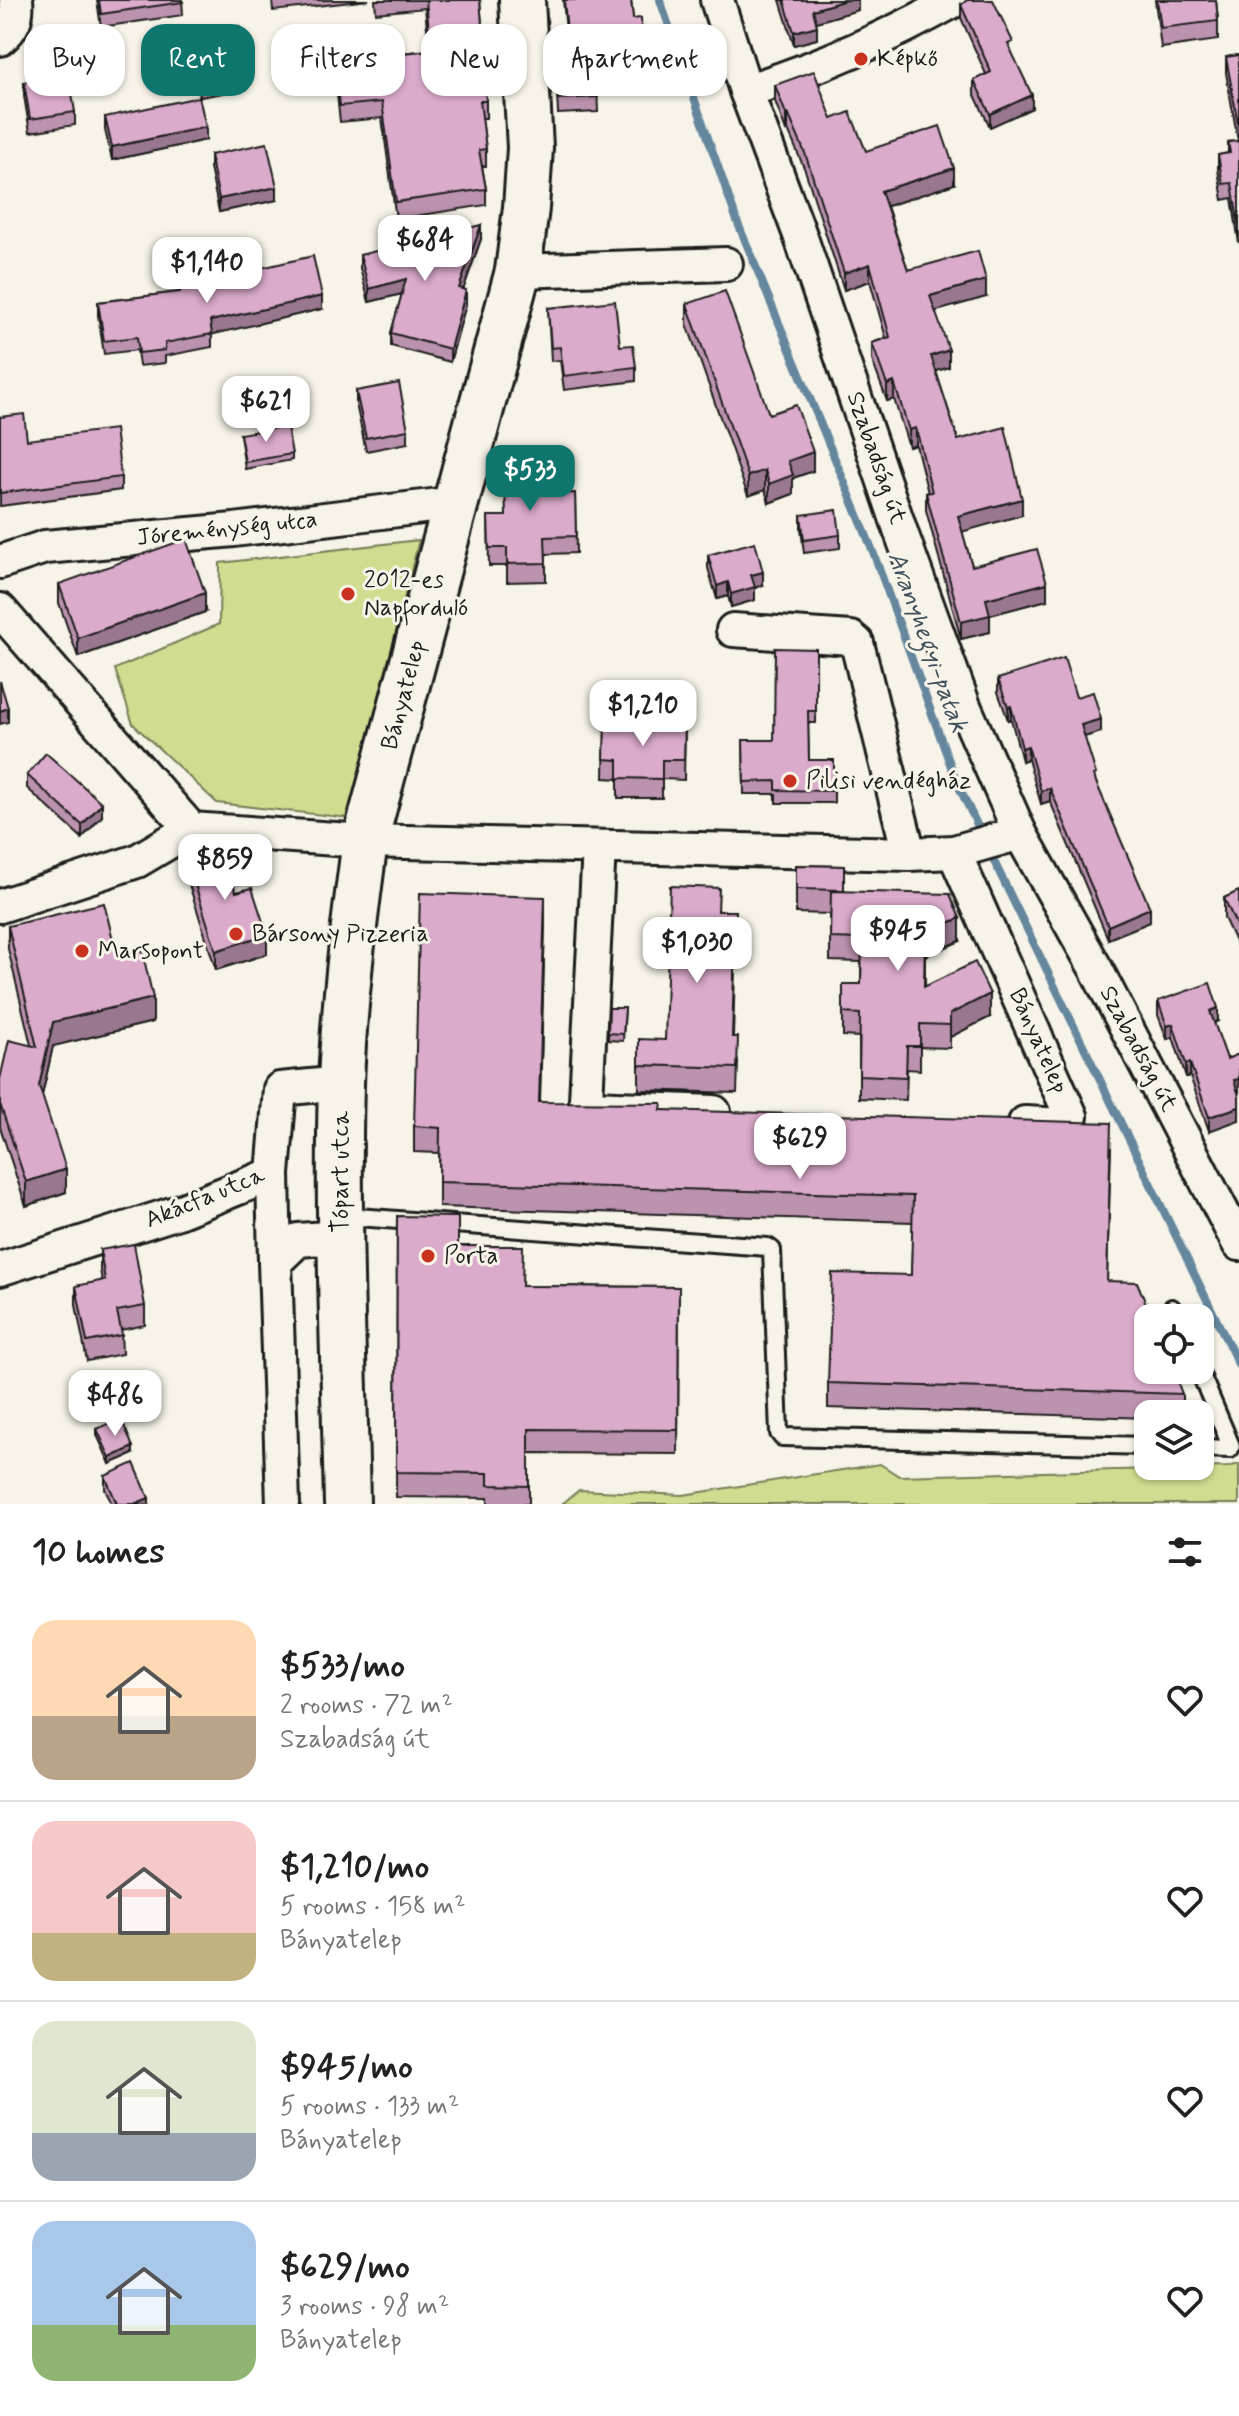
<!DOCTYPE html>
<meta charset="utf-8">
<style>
:root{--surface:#fff;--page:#f6f6f6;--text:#222;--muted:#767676;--line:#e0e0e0;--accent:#0f766e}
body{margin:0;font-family:Mynerve,sans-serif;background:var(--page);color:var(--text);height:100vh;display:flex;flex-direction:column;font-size:30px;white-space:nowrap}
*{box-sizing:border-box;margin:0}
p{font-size:26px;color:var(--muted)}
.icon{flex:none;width:44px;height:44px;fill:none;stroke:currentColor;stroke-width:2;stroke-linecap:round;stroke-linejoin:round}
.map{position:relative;height:1504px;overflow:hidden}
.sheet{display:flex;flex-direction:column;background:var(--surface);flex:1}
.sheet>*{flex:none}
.banner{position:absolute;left:24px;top:24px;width:800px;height:72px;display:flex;gap:16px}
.controls{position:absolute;left:1134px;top:1304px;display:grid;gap:16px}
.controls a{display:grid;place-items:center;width:80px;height:80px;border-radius:16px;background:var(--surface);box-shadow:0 2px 6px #0004;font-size:40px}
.price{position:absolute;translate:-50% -68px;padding:0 18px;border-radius:16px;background:#fff;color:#222;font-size:26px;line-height:52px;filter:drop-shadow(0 2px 4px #0008)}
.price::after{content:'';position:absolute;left:50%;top:48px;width:24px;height:18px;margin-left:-12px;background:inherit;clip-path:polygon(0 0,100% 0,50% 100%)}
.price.current{background:var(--accent);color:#fff}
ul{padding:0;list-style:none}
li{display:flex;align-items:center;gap:24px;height:200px;padding:0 32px}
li+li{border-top:2px solid var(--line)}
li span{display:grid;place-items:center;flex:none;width:224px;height:160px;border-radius:24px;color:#555}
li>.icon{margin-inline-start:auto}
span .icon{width:96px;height:96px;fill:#fffc;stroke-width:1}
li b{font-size:34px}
h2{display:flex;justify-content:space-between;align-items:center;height:96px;padding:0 32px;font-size:34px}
.tag{padding:0 28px;border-radius:24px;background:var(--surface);box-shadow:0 2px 6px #0004;font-size:28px;line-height:72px}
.tag.current{background:var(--accent);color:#fff}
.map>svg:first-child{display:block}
</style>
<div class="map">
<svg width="1239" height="1504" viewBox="0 0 1239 1504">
<rect width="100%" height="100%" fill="#f7f3e8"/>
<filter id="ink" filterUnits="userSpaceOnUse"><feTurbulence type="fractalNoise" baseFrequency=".0125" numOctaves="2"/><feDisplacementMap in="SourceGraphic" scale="16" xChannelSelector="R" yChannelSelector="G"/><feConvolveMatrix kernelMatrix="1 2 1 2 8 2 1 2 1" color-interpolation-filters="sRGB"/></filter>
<g filter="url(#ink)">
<g fill="#d0dc8f" stroke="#767c56" stroke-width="2">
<polygon points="419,540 349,818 217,803 133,724 115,669 219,624 220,563"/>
<polygon points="880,1464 899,1476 1228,1467 1239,1464 1239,1504 562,1504 579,1490 683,1495"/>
</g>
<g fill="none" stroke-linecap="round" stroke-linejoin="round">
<g stroke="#65879e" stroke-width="8">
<polyline points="660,0 737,221 872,549 957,783 982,835"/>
<polyline points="989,851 1239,1366"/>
</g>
<g stroke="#1c1c1c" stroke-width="22">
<g id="lane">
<polyline points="343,1216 768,1247 772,1250 779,1433 782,1437 1148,1446"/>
<polyline points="1172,1308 1176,1318"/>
<polyline points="1199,1370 1231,1446 1230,1449 1200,1448"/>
</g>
</g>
<g stroke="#1c1c1c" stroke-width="38">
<g id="street">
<polyline points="717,0 746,91 800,235 903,538 964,706 1020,833 1096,969 1239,1244"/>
<path d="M0,39C13,28 18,17 16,0"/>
<path d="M746,91C818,68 889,37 955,0"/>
<polyline points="518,271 726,264"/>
<polyline points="0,562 45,547 234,530 456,503"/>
<polyline points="0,610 191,829"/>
<polyline points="733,630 851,638 857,643 909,854"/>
<polyline points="191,829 365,841 909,854 954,852 1020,833"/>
<polyline points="599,847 586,1100 593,1107 714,1112"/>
<polyline points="954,852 1071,1116 1065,1125 1025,1123"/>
<polyline points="0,906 137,861 191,829"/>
<polyline points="273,1174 275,1262"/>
<polyline points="0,1269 178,1212 273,1174 280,1089 341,1083"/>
<polyline points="283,1504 275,1262 298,1240 341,1237"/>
</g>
</g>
<g stroke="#1c1c1c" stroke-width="50">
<path id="secondary" d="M347,1504C344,1364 337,1224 341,1084C344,1002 354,922 365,841L518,271L526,208L530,148L522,0"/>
</g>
<use href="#lane" stroke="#f7f3e8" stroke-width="16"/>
<use href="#street" stroke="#f7f3e8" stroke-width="32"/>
<use href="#secondary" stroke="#f7f3e8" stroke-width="44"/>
</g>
<g fill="#bc93af" stroke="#1c1c1c" stroke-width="2">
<polygon points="97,0 182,0 183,15 101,27"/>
<polygon points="272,0 369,0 273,11"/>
<polygon points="375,0 480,0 483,36 483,53 482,53 486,101 486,118 482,118 486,149 486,166 482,166 486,189 486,205 396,219 382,118 340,122 335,76 335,60 429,50 425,8 376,13"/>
<polygon points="563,0 631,0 633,19 642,43 642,58 596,61 598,112 558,114 554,32 566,31"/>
<polygon points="780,0 858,0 858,10 816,22 817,39 794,45"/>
<polygon points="1155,0 1216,0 1218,21 1218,40 1161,48"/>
<polygon points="961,5 1032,108 990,127 974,93 974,80 986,74 961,18"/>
<polygon points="192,34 247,76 247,89 200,97 192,47"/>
<polygon points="1239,55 1239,243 1232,198 1223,200 1218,170 1218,155 1228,153 1228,142 1238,141 1226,73 1226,57"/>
<polygon points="36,61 75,112 75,125 30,132 24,96 24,82 37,80"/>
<polygon points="775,85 832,119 866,151 954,184 887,206 908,270 986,297 935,311 949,367 936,371 958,440 1022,515 962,531 972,566 1047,600 990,615 990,632 961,639 926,510 926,493 928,493 916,445 909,447 894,399 887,401 872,360 872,343 886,338 870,281 844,290 805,170 788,130 786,131 775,101"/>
<polygon points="105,117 206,140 112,160 105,130"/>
<polygon points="210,155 277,200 219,212 210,168"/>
<polygon points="481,239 463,290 466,304 450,362 391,346 391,333 402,294 369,302 360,268 360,255"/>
<polygon points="240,273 322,309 212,334 212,347 165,356 165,363 139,366 137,350 104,354 98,315 98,302 179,292 240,278"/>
<polygon points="687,304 813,471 793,478 793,494 769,503 765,490 748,496 687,324"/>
<polygon points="548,308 636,367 636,381 564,390 560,360 551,361"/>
<polygon points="356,391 408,430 408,443 366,451 356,404"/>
<polygon points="0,417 27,440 121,477 121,490 0,506"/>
<polygon points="240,434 292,454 292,460 245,469"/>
<polygon points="575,493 576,553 546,554 546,581 507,582 507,566 489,566 488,516 505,516 544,494"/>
<polygon points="801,515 840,535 840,548 804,553 801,528"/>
<polygon points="708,555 763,585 755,588 755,600 731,607 728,596 717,599 708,568"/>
<polygon points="59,584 205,612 78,657 59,603"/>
<polygon points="816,649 816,723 808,723 809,760 834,760 834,803 776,803 776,794 744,794 743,740 774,740"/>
<polygon points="998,679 1076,697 1101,732 1084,737 1096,782 1150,922 1108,939 1050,801 1041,804 1028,759 1022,761 1011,719 1008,720 998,692"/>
<polygon points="605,723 685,724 684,780 662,779 662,798 618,798 618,779 604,778"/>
<polygon points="27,775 102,816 82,838 27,788"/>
<polygon points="187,859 236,892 267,954 216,970 187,878"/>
<polygon points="796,865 844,866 844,891 960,941 925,956 925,987 990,1017 950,1037 950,1048 920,1047 920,1070 907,1069 906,1100 859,1098 859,1037 843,1036 843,1013 861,984 861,962 830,961 830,914 796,913"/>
<polygon points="1239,891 1239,950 1224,918 1224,898"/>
<polygon points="719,911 736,936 733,1037 738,1062 737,1093 639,1090 639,1065 665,1040"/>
<polygon points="545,922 540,1102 662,1110 1111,1148 1107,1281 1182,1394 1182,1414 1148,1414 1148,1418 828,1408 828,1383 911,1275 913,1222 439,1207 439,1153 414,1152 414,1126"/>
<polygon points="8,926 117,956 153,1022 53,1046 42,1095 66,1192 26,1206 0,1127 0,1079 31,1045 8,949"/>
<polygon points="1158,1001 1218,1021 1214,1023 1227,1059 1239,1054 1239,1092 1209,1131 1190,1076 1186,1077 1173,1037 1167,1039 1158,1015"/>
<polygon points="609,1008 625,1008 623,1041 608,1040"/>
<polygon points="397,1216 458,1246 523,1286 679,1287 678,1454 529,1453 529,1504 488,1504 488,1498 396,1497"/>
<polygon points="100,1250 145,1306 145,1325 121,1330 122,1354 87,1361 76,1305 76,1286 102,1281 100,1270"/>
<polygon points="97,1429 133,1454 110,1464 97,1435"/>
<polygon points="105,1476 149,1504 112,1504 105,1489"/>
</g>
<g fill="#99788f" stroke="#1c1c1c" stroke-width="2">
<polygon points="846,0 858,0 858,10 813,23 813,10"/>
<polygon points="817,26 817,39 794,45 794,32"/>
<polygon points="1032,95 1032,108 990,127 990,114"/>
<polygon points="788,113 788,130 786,131 786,114"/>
<polygon points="206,127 206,140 112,160 112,147"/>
<polygon points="954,168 954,184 881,208 881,191"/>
<polygon points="277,187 277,200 219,212 219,199"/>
<polygon points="481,225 481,239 459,302 459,288"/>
<polygon points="870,264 870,281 844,290 844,273"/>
<polygon points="406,279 406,293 369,302 369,289"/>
<polygon points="986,280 986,297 930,313 930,296"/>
<polygon points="466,290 466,304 450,362 450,349"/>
<polygon points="322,296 322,309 210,335 210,321"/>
<polygon points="949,350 949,367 931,373 931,356"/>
<polygon points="894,382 894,399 887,401 887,385"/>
<polygon points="916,428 916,445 909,447 909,430"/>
<polygon points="813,452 813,471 793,478 793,494 769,503 769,484 788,461"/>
<polygon points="765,470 765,490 748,496 748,476"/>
<polygon points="1022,499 1022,515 958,533 958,516"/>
<polygon points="763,572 763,585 755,588 755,600 731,607 731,594 751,575"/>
<polygon points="728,582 728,596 717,599 717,586"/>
<polygon points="1047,583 1047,600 990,615 990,632 961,639 961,622 986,599"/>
<polygon points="205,593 205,612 78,657 78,638"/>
<polygon points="1011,706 1011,719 1008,720 1008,707"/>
<polygon points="8,708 8,722 0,724 0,711"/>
<polygon points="1101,719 1101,732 1081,738 1081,725"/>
<polygon points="1028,746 1028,759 1022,761 1022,748"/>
<polygon points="1050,788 1050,801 1041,804 1041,791"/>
<polygon points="102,803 102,816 82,838 82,825"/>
<polygon points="545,897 545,922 539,1127 539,1102"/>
<polygon points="1150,908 1150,922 1108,939 1108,926"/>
<polygon points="960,918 960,941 925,956 925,933"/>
<polygon points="267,934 267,954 216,970 216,951"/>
<polygon points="990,994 990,1017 950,1037 950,1048 950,1014"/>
<polygon points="153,998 153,1022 53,1046 39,1109 39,1086 53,1022"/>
<polygon points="1218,1008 1218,1021 1210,1024 1210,1011"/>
<polygon points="1173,1024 1173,1037 1167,1039 1167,1026"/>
<polygon points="1190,1063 1190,1076 1186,1077 1186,1064"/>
<polygon points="1239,1079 1239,1092 1234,1094 1234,1080"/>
<polygon points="1239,1107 1239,1120 1209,1131 1209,1117"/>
<polygon points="66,1169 66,1192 26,1206 26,1182"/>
<polygon points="133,1447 133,1454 110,1464 110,1458"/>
<polygon points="149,1498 149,1504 134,1504"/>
</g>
<g fill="#dbabcc" stroke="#1c1c1c" stroke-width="2">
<polygon points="99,0 182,0 183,2 101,14"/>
<polygon points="426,0 480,0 483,36 480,36 486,101 480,101 486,149 479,150 486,189 396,202 382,102 340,106 335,60 431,50"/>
<polygon points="564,0 631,0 633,19 641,18 642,43 595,46 598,97 558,99 554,32 567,31"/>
<polygon points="784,0 846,0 813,10 817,26 794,32"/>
<polygon points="967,0 993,0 1013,42 1008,44 1032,95 990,114 974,80 991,72 961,5"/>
<polygon points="1157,0 1216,0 1218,21 1161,28"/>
<polygon points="239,26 247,76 200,84 192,34"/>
<polygon points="1239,55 1239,129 1226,57"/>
<polygon points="66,56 75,112 30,119 24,82 40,80 36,61"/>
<polygon points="814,71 832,119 850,112 866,151 940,126 954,168 881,191 908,270 978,251 986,280 930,296 949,350 931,356 958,440 1005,427 1022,499 958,516 972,566 1037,549 1047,583 986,599 990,615 961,622 926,493 932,492 916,428 909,430 894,382 887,385 872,343 890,337 870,264 844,273 805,153 788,113 786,114 775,85"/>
<polygon points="199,97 206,127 112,147 105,117"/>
<polygon points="1239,141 1239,228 1232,183 1223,184 1218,155 1230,153 1228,142"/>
<polygon points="267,143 277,187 219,199 210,155"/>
<polygon points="481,225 459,288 466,290 450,349 391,333 406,279 369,289 360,255"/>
<polygon points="313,256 322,296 210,321 212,334 165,343 165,350 139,353 137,337 104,341 98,302 180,292 179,288 241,278 240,273"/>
<polygon points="725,291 769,414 796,405 813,452 788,461 793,475 769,484 765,470 748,476 687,304"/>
<polygon points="615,301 620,346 633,345 636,367 564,376 560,347 551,348 548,308"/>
<polygon points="399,383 408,430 366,438 356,391"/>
<polygon points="24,414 27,440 115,429 121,477 0,493 0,417"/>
<polygon points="287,426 292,454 245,462 240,434"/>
<polygon points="543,455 544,494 575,493 576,536 545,537 546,563 507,564 507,548 489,548 488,516 506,516 504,456"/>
<polygon points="837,510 840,535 804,540 801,515"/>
<polygon points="186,539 205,593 78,638 59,584"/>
<polygon points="755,542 763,572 751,575 755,587 731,594 728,582 717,586 708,555"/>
<polygon points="775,648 816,649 816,711 808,711 809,760 834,760 834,791 776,790 776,781 744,782 743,740 774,740"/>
<polygon points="1064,658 1076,697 1093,692 1101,719 1081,725 1096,774 1093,775 1150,908 1108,926 1050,788 1041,791 1028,746 1022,748 1011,706 1008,707 998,679"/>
<polygon points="0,681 8,708 0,711"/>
<polygon points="605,723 685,724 684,760 662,760 662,779 618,778 618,760 604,759"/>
<polygon points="46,753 102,803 82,825 27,775"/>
<polygon points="222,847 236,892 252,888 267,934 216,951 187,859"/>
<polygon points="796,865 844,866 844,890 796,889"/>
<polygon points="670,886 719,888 718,911 736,911 732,1037 738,1037 737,1068 639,1065 639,1039 665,1040"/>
<polygon points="831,891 950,894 960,918 925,933 924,987 975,962 990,994 950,1014 950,1025 920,1024 920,1046 907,1046 906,1077 859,1075 860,1014 843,1013 843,984 861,984 862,939 830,938"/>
<polygon points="1239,891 1239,931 1224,898"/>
<polygon points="420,893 545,897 539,1102 662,1103 661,1110 1111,1123 1107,1281 1137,1282 1152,1318 1148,1318 1148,1370 1173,1370 1182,1394 828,1383 832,1273 911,1275 913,1196 439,1182 440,1128 414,1126"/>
<polygon points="104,903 117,956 142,950 153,998 53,1022 39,1086 66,1169 26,1182 0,1104 0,1079 9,1040 37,1047 8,926"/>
<polygon points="1210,983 1218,1008 1210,1011 1227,1059 1239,1054 1239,1079 1234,1080 1239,1096 1239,1107 1209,1117 1190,1063 1186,1064 1173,1024 1167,1026 1158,1001"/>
<polygon points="609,1008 625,1008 623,1034 608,1033"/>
<polygon points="397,1216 458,1217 458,1246 523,1246 522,1286 679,1287 678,1430 529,1429 529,1486 488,1485 488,1473 396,1472"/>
<polygon points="134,1244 145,1306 117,1311 122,1335 87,1342 76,1286 105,1280 100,1250"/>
<polygon points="121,1418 133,1447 110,1458 97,1429"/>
<polygon points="134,1463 149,1498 134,1504 117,1504 105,1476"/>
</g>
</g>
<g fill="#c8321e" stroke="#f7f3e8" stroke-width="3">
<circle cx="861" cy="59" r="8"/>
<circle cx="348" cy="594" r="8"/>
<circle cx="790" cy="781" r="8"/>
<circle cx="236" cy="934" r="8"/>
<circle cx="82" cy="951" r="8"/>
<circle cx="428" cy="1256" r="8"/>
</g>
<g text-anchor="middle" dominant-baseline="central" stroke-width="6" stroke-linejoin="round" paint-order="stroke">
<g font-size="24" fill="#1c1c1c" stroke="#f7f3e8" text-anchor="start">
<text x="877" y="59">Képkő</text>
<text x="364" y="580">2012-es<tspan x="364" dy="28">Napforduló</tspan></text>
<text x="806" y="781">Pilisi vendégház</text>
<text x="252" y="934">Bársony Pizzeria</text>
<text x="98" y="951">Marsopont</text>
<text x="444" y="1256">Porta</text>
</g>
<g font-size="24" fill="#1c1c1c" stroke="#f7f3e8">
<text transform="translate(876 458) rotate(71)">Szabadság út</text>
<text transform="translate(227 529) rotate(-6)">Jóreménység utca</text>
<text transform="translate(404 695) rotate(-75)">Bányatelep</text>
<text transform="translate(1038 1041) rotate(66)">Bányatelep</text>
<text transform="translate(1138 1049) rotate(62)">Szabadság út</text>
<text transform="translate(341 1172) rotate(-90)">Tópart utca</text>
<text transform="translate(205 1198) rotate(-22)">Akácfa utca</text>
</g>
<g font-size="26" font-style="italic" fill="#40525d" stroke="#f7f3e8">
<text transform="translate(927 642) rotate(70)">Aranyhegyi-patak</text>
</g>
</g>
</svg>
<div class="controls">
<a><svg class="icon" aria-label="locate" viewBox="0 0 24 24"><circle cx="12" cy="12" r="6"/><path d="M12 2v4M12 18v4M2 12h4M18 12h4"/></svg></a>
<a><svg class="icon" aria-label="layers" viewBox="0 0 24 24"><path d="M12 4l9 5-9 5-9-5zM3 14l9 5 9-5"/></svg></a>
</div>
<b class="price" style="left:425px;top:283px">$684</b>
<b class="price" style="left:207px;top:305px">$1,140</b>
<b class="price" style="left:266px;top:444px">$621</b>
<b class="price current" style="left:530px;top:513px">$533</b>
<b class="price" style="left:643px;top:748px">$1,210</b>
<b class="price" style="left:225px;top:902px">$859</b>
<b class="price" style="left:898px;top:973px">$945</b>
<b class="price" style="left:697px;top:985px">$1,030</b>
<b class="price" style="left:800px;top:1181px">$629</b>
<b class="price" style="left:115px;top:1438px">$486</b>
<div class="banner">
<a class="tag">Buy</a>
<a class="tag current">Rent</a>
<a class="tag">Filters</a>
<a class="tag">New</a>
<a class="tag">Apartment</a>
</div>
</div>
<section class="sheet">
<h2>10 homes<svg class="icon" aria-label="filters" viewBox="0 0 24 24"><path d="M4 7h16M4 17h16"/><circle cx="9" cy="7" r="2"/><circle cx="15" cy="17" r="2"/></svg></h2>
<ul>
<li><span style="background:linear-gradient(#ffd9b3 60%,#b9a48a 0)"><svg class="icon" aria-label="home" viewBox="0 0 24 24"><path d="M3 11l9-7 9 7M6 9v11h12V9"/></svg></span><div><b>$533/mo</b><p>2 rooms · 72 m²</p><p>Szabadság út</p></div><svg class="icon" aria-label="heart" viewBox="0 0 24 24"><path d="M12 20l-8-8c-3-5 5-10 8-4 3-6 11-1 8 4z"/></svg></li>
<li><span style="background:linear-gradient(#f6c9c9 70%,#c2b280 0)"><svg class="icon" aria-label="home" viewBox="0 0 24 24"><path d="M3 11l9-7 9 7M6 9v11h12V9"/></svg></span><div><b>$1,210/mo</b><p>5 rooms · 158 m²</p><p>Bányatelep</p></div><svg class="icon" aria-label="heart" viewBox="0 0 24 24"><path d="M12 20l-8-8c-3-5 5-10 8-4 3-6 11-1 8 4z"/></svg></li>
<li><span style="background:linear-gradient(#dfe7d0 70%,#9aa5b1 0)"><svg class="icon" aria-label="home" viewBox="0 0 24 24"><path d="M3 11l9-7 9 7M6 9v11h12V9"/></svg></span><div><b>$945/mo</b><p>5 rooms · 133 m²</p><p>Bányatelep</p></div><svg class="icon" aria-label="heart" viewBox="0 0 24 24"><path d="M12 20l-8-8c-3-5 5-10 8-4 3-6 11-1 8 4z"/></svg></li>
<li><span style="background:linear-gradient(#a9c7e8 65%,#8fb573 0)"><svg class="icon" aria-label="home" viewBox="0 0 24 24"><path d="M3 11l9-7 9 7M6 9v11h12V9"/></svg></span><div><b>$629/mo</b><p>3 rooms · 98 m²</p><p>Bányatelep</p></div><svg class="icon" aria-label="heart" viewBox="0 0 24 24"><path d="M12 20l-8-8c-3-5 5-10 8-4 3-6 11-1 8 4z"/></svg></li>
</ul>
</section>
